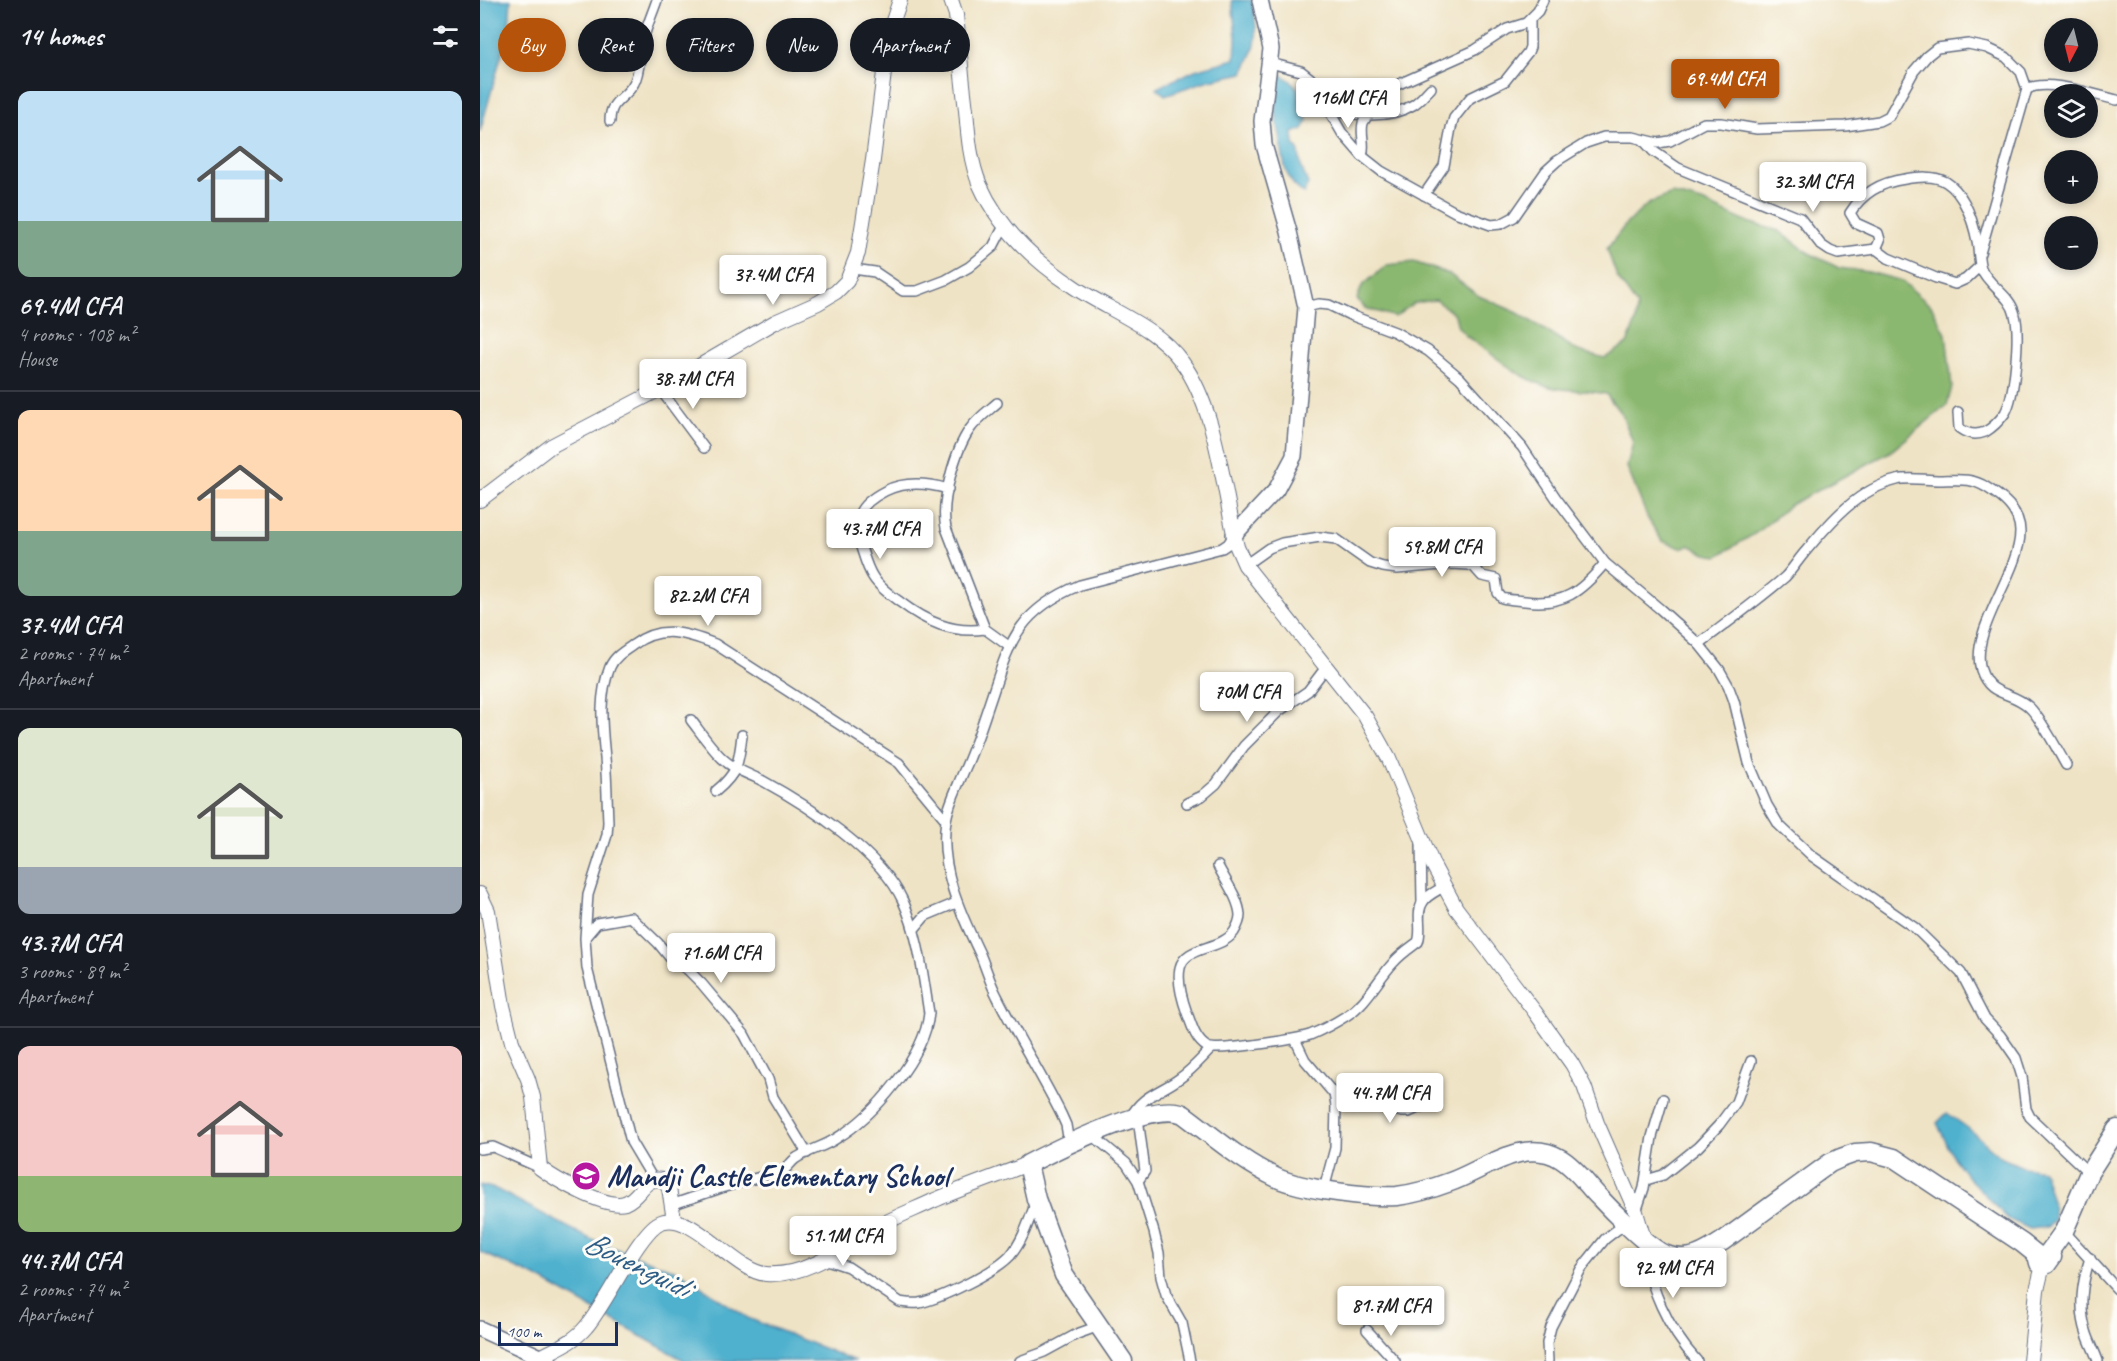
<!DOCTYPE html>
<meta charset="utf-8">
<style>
:root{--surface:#171b24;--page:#242831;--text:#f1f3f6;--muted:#9ea1a6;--line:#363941;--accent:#b45309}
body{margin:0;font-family:Caveat,sans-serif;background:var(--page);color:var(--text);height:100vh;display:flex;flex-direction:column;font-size:22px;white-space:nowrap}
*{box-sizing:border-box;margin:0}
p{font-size:20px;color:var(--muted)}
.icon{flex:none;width:33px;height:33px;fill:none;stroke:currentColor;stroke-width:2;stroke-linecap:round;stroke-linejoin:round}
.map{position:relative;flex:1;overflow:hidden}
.details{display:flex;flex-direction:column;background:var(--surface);width:480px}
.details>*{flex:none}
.banner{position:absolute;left:18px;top:18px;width:570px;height:54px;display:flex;gap:12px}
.needle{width:39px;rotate:187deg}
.tools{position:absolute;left:1564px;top:18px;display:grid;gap:12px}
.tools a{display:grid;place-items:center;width:54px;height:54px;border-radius:50%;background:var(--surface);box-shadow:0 3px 9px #0003;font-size:30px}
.scale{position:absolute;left:18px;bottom:15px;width:120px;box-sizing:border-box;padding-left:6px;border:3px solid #1b2f5e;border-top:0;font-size:16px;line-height:21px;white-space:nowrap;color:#1b2f5e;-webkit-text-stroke:4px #fdfcf7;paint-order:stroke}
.price{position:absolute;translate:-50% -51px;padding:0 14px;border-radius:6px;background:#fff;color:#222;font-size:20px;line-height:39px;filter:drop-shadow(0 2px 3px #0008)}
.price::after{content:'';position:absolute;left:50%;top:36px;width:18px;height:14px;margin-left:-9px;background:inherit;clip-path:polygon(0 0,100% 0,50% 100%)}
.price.current{background:var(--accent);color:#fff}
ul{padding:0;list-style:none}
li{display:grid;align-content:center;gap:12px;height:318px;padding:0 18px}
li+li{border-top:2px solid var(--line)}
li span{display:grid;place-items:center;height:186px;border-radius:12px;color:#555}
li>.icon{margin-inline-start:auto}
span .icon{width:108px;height:108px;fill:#fffc;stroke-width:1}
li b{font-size:26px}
h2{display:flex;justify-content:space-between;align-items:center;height:72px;padding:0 18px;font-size:26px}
.pill{padding:0 21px;border-radius:27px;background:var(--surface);box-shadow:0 3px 9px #0003;font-size:21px;line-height:54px}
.pill.current{background:var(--accent);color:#fff}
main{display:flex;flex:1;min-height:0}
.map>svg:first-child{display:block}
</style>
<main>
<section class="details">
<h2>14 homes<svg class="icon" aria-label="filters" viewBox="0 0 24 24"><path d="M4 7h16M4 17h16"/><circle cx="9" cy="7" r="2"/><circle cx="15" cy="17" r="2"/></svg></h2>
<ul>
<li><span style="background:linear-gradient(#bfe0f5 70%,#7fa58c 0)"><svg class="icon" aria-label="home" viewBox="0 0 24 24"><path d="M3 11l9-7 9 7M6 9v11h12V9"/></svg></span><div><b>69.4M CFA</b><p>4 rooms · 108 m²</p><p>House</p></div></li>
<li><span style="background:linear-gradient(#ffd9b3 65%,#7fa58c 0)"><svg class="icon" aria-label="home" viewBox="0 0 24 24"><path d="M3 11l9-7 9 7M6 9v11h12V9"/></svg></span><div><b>37.4M CFA</b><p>2 rooms · 74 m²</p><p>Apartment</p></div></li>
<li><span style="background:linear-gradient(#dfe7d0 75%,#9aa5b1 0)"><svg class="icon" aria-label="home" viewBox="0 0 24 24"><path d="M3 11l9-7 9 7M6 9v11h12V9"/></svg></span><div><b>43.7M CFA</b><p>3 rooms · 89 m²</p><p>Apartment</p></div></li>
<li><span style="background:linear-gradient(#f6c9c9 70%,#8fb573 0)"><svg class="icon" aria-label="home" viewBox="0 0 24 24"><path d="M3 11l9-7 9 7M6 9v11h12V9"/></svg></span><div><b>44.7M CFA</b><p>2 rooms · 74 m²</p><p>Apartment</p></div></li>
</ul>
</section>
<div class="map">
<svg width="1637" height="1361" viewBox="0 0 1637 1361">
<rect width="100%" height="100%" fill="#fdfcf7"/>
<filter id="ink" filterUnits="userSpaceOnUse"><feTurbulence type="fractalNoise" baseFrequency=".0167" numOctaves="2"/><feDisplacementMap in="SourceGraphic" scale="12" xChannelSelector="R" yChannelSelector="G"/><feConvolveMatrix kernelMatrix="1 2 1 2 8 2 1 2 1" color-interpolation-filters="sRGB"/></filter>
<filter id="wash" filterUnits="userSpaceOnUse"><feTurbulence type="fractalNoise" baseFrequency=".008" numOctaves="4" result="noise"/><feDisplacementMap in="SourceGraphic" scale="24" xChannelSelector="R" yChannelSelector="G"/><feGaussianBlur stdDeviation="1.35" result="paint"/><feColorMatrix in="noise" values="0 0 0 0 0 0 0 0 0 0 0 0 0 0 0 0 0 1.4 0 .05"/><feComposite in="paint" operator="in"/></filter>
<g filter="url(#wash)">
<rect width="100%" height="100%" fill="#efe3c5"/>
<path fill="#8bb86f" stroke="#537466" stroke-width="1.5" d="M1192,194L1222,202L1264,221L1299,231L1329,253L1359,268L1389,272L1422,281L1452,307L1466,334L1472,387L1467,405L1410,452L1310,505L1276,533L1238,556L1226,554L1209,545L1201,548L1182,541L1168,519L1147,467L1153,442L1142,415L1126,394C1109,390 1092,391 1075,388C1043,383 1012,353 986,336L978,327L975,315L956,300L934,303L915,317L885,308L877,299L882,286L907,265L934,262L969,274L999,296L1038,313L1098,351L1125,358L1147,344L1156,321L1157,306L1137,277L1127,249L1146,224L1168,204Z"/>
<g fill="#4fb1ce" stroke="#357096" stroke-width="1.5">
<polygon points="0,0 31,0 29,28 0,132"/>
<path d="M752,0H772C778,35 780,41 763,73L726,81L685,95L677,88L715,70L755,59L756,38Z"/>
<path d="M802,75L811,81L819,90L821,106L828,121L823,129L813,133L814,144L819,152L821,166L828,184L824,193C803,182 803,156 800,135C798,127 796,119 796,111C796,100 800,91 799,79Z"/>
<polygon points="1467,1113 1488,1128 1522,1158 1543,1167 1563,1170 1572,1201 1574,1220 1568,1227 1550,1229 1528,1219 1486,1175 1473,1157 1457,1123"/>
<polygon points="0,1185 16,1189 110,1239 200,1272 268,1318 375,1361 205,1361 56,1277 0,1252"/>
</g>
</g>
<g filter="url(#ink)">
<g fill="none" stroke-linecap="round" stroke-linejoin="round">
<g stroke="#656e82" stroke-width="12">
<g id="street">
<polyline points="790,63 821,71 830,78 862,133 882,156 901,171 975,212 1011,225 1021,224 1034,217 1066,171 1077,161 1106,143 1124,137 1153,137 1178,143 1190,141 1224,123 1241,123 1277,129 1365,126 1399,121 1409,116 1434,71 1447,56 1457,48 1488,44 1507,48 1526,57 1541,72 1547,89 1500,253"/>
<path d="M1547,89C1568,78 1614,95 1637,100"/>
<path d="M848,110C875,115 908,120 933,105C940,101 945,94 951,88"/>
<path d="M130,121C130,99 146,99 154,83C160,72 159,57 162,45C165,29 172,15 177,0"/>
<polyline points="1164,141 1173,151 1198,168 1320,218 1341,245 1350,251 1358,254 1396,249 1408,258 1456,278 1475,284 1486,279 1500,266"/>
<path d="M882,156C886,144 880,134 883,123L901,92L995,50L1027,29L1046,23L1058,11L1063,0"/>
<polyline points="944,195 964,166 971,128 974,118 990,98 1025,81 1048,52 1050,47 1050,20"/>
<path d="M1396,249L1400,240L1398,233L1376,223L1370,213C1383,192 1402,182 1425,179C1438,177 1454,175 1466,182C1484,193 1493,221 1497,241C1499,249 1498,260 1501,268C1508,286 1531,295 1535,315C1540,334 1535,396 1525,413C1520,420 1512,428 1505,432C1495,436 1487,434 1479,428L1478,412"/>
<polyline points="373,269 395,272 423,291 437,291 466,280 489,267 513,247 524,226"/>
<polyline points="826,307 839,304 849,305 870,315 915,332 948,351 980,378 1042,447 1076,498 1125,563 1180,609 1219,644 1239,669 1248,685 1254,701 1269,763 1287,805 1299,825 1332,856 1435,928 1481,973 1505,1019 1520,1035 1536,1058 1542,1077 1546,1109 1550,1117 1609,1173"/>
<polyline points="180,389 224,448"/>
<path d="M517,403C508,411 497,419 490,429C475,450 460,503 466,528L505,629L530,647"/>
<path d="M468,489C447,483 425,481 405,491C378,505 373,517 381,547C384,556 387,568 393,577C399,587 410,595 420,602C445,621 472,634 505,629"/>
<path d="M765,565L789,548L802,543L840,537L856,539L890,563L903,567L917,569L972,564L989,565L994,567L1002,576L1016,579L1018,593L1022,598C1029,600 1037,600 1045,601C1083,606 1101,592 1125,563"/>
<path d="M1219,644C1248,622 1277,601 1305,577C1312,570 1318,560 1325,552C1349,523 1378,489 1417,480C1429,477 1445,480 1458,480C1475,480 1491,477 1506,487C1522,497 1540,510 1540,532C1540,573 1489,630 1501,670C1510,698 1531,690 1549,707C1561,718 1577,749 1586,765"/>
<path d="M236,791C258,773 259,762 262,735"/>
<polyline points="707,803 722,796 736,784 764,746 799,711 828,691 847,666"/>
<polyline points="941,842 942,903"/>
<path d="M738,866C745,880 759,899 760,915C760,922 757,927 754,932C740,951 705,945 700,968C697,982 702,999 707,1013C712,1025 715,1040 727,1047C736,1052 818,1039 830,1035C842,1030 855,1023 866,1016C888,1002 897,980 914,962C921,954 930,948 938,942C943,929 935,913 943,902C947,895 957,891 963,887"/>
<polyline points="434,929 445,916 476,903"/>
<polyline points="106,936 117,923 151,917 178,943 191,959 208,970 222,984 264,1034 288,1079 293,1097 327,1153"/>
<polyline points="815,1039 825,1060 854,1094 856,1105 855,1148 844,1189"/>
<polyline points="856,1105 880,1102 922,1112 929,1112 954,1101"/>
<path d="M650,1118C663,1094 680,1093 700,1078C712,1070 721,1059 731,1049"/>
<polyline points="611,1134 646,1163 658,1181 674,1232 679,1253 681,1277 686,1295 702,1323 710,1361"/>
<path d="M589,1143L586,1125L582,1116C562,1075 537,1037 517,996C510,983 506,968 500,954C480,912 459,868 466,820C469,803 477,788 483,773C493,752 500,731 507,710C529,646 533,613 600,585L742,548L748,544L754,535"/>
<polyline points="0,1149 13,1147 60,1168"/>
<path d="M173,1179L151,1142L107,968L105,938L108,895L127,835L128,822C127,801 127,779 125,758C122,727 118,697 130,667C134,657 144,651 153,645C181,624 206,633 235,644L419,763L466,820"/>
<polyline points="1166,1180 1183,1175 1218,1147 1239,1125 1256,1102 1271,1061"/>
<polyline points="658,1181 665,1171 658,1118"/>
<path d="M191,1205L241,1188L302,1171C308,1168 310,1163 315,1159C328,1150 344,1147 357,1138C394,1116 445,1056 449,1013C443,976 439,936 423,901C401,853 329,806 283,781C270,774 254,770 243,759C231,748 221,733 211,720"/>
<polyline points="1156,1212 1164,1188 1172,1137 1183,1099"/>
<polyline points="1584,1231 1637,1289"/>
<path d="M1164,1242C1168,1286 1188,1329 1217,1361"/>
<path d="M1610,1258C1602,1283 1598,1308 1607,1334C1610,1343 1615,1352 1618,1361"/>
<path d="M344,1259L368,1267L420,1302C427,1303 432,1304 439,1303C460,1299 515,1272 530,1256C543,1241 549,1220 556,1202"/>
<polyline points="887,1330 915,1361"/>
<polyline points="540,1361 564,1352 597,1334 619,1326"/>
<polyline points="1068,1361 1067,1343 1071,1327 1101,1269 1125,1239 1146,1223"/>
</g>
</g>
<g stroke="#656e82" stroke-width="16">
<g id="secondary">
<path d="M471,0L476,15C479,47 482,78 486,110C488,134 490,162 500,185C519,228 556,262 594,287C630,311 676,326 702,362C737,410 743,489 757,547L765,565L885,716L909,759L953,865L976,908L1055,1012L1092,1064L1104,1086L1117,1123L1156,1212L1164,1239"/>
<polyline points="0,500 71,446 180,389 295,322 338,303 356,292 367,281 378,253 393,160 409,33 420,0"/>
<path d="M0,894L8,911L23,1006L32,1042L48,1079L53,1097L60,1168C76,1180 126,1209 145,1203C161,1197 163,1176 183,1180L189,1188L194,1220"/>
<path d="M53,1361C72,1350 92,1344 106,1327C126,1304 158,1234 179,1223C210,1207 254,1272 286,1274C327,1277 364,1247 397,1227C415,1217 436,1209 455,1200C485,1187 517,1176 548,1164"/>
<polyline points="1550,1361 1557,1290 1563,1265"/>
</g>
</g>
<g stroke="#656e82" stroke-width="18">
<g id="primary">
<polyline points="754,535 796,490 814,456 826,307 809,232 784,145 782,121 791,49 780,0"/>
<polyline points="0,1329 69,1361"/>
</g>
</g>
<g stroke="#656e82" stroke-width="21">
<g id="highway">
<polyline points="1569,1252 1584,1231 1609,1173 1637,1129"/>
<path d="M643,1361L584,1275L556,1199L548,1164C577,1149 674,1100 703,1114C733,1136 762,1162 797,1178C821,1189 890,1198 917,1196C934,1194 954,1188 970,1182C1004,1170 1044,1136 1081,1159C1096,1168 1107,1185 1119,1197C1132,1211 1164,1243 1180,1252C1189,1257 1201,1259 1211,1257C1223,1255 1233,1247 1243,1241L1350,1163L1361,1158L1375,1153L1391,1152L1414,1158L1542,1243L1557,1255L1559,1263L1567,1264L1572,1257L1569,1252"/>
</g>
</g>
<use href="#street" stroke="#fff" stroke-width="9"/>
<use href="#secondary" stroke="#fff" stroke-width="14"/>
<use href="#primary" stroke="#fff" stroke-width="15"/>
<use href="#highway" stroke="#fff" stroke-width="18"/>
</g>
</g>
<defs>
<g id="school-disc" transform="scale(1.5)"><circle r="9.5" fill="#b5179e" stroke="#fdfcf7"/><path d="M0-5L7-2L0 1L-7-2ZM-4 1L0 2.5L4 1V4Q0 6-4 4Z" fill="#fff"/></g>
</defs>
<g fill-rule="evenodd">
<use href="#school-disc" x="106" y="1176"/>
</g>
<g text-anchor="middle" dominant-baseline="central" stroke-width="6" stroke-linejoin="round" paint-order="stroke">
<g font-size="30" font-weight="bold" fill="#1b2f5e" stroke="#fdfcf7" text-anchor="start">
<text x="127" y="1176">Mandji Castle Elementary School</text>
</g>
<g font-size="32" font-style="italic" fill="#2d5c85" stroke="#fdfcf7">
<text transform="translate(157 1264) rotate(26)">Bouenguidi</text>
</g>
</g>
</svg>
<div class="tools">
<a><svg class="needle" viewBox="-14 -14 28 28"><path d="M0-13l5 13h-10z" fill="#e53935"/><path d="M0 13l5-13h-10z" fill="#9ea1a6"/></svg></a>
<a><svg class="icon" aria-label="layers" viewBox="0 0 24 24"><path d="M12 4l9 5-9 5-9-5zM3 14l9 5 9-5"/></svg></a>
<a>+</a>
<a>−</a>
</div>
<div class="scale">100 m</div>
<b class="price current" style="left:1245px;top:110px">69.4M CFA</b>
<b class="price" style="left:868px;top:129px">116M CFA</b>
<b class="price" style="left:1333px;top:213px">32.3M CFA</b>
<b class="price" style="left:293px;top:306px">37.4M CFA</b>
<b class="price" style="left:213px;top:410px">38.7M CFA</b>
<b class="price" style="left:400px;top:560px">43.7M CFA</b>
<b class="price" style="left:962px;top:578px">59.8M CFA</b>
<b class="price" style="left:228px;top:627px">82.2M CFA</b>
<b class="price" style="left:767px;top:723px">70M CFA</b>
<b class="price" style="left:241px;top:984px">71.6M CFA</b>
<b class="price" style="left:910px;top:1124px">44.7M CFA</b>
<b class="price" style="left:363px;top:1267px">51.1M CFA</b>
<b class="price" style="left:1193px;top:1299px">92.9M CFA</b>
<b class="price" style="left:911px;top:1337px">81.7M CFA</b>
<div class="banner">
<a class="pill current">Buy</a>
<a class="pill">Rent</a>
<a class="pill">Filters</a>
<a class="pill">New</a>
<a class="pill">Apartment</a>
</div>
</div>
</main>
